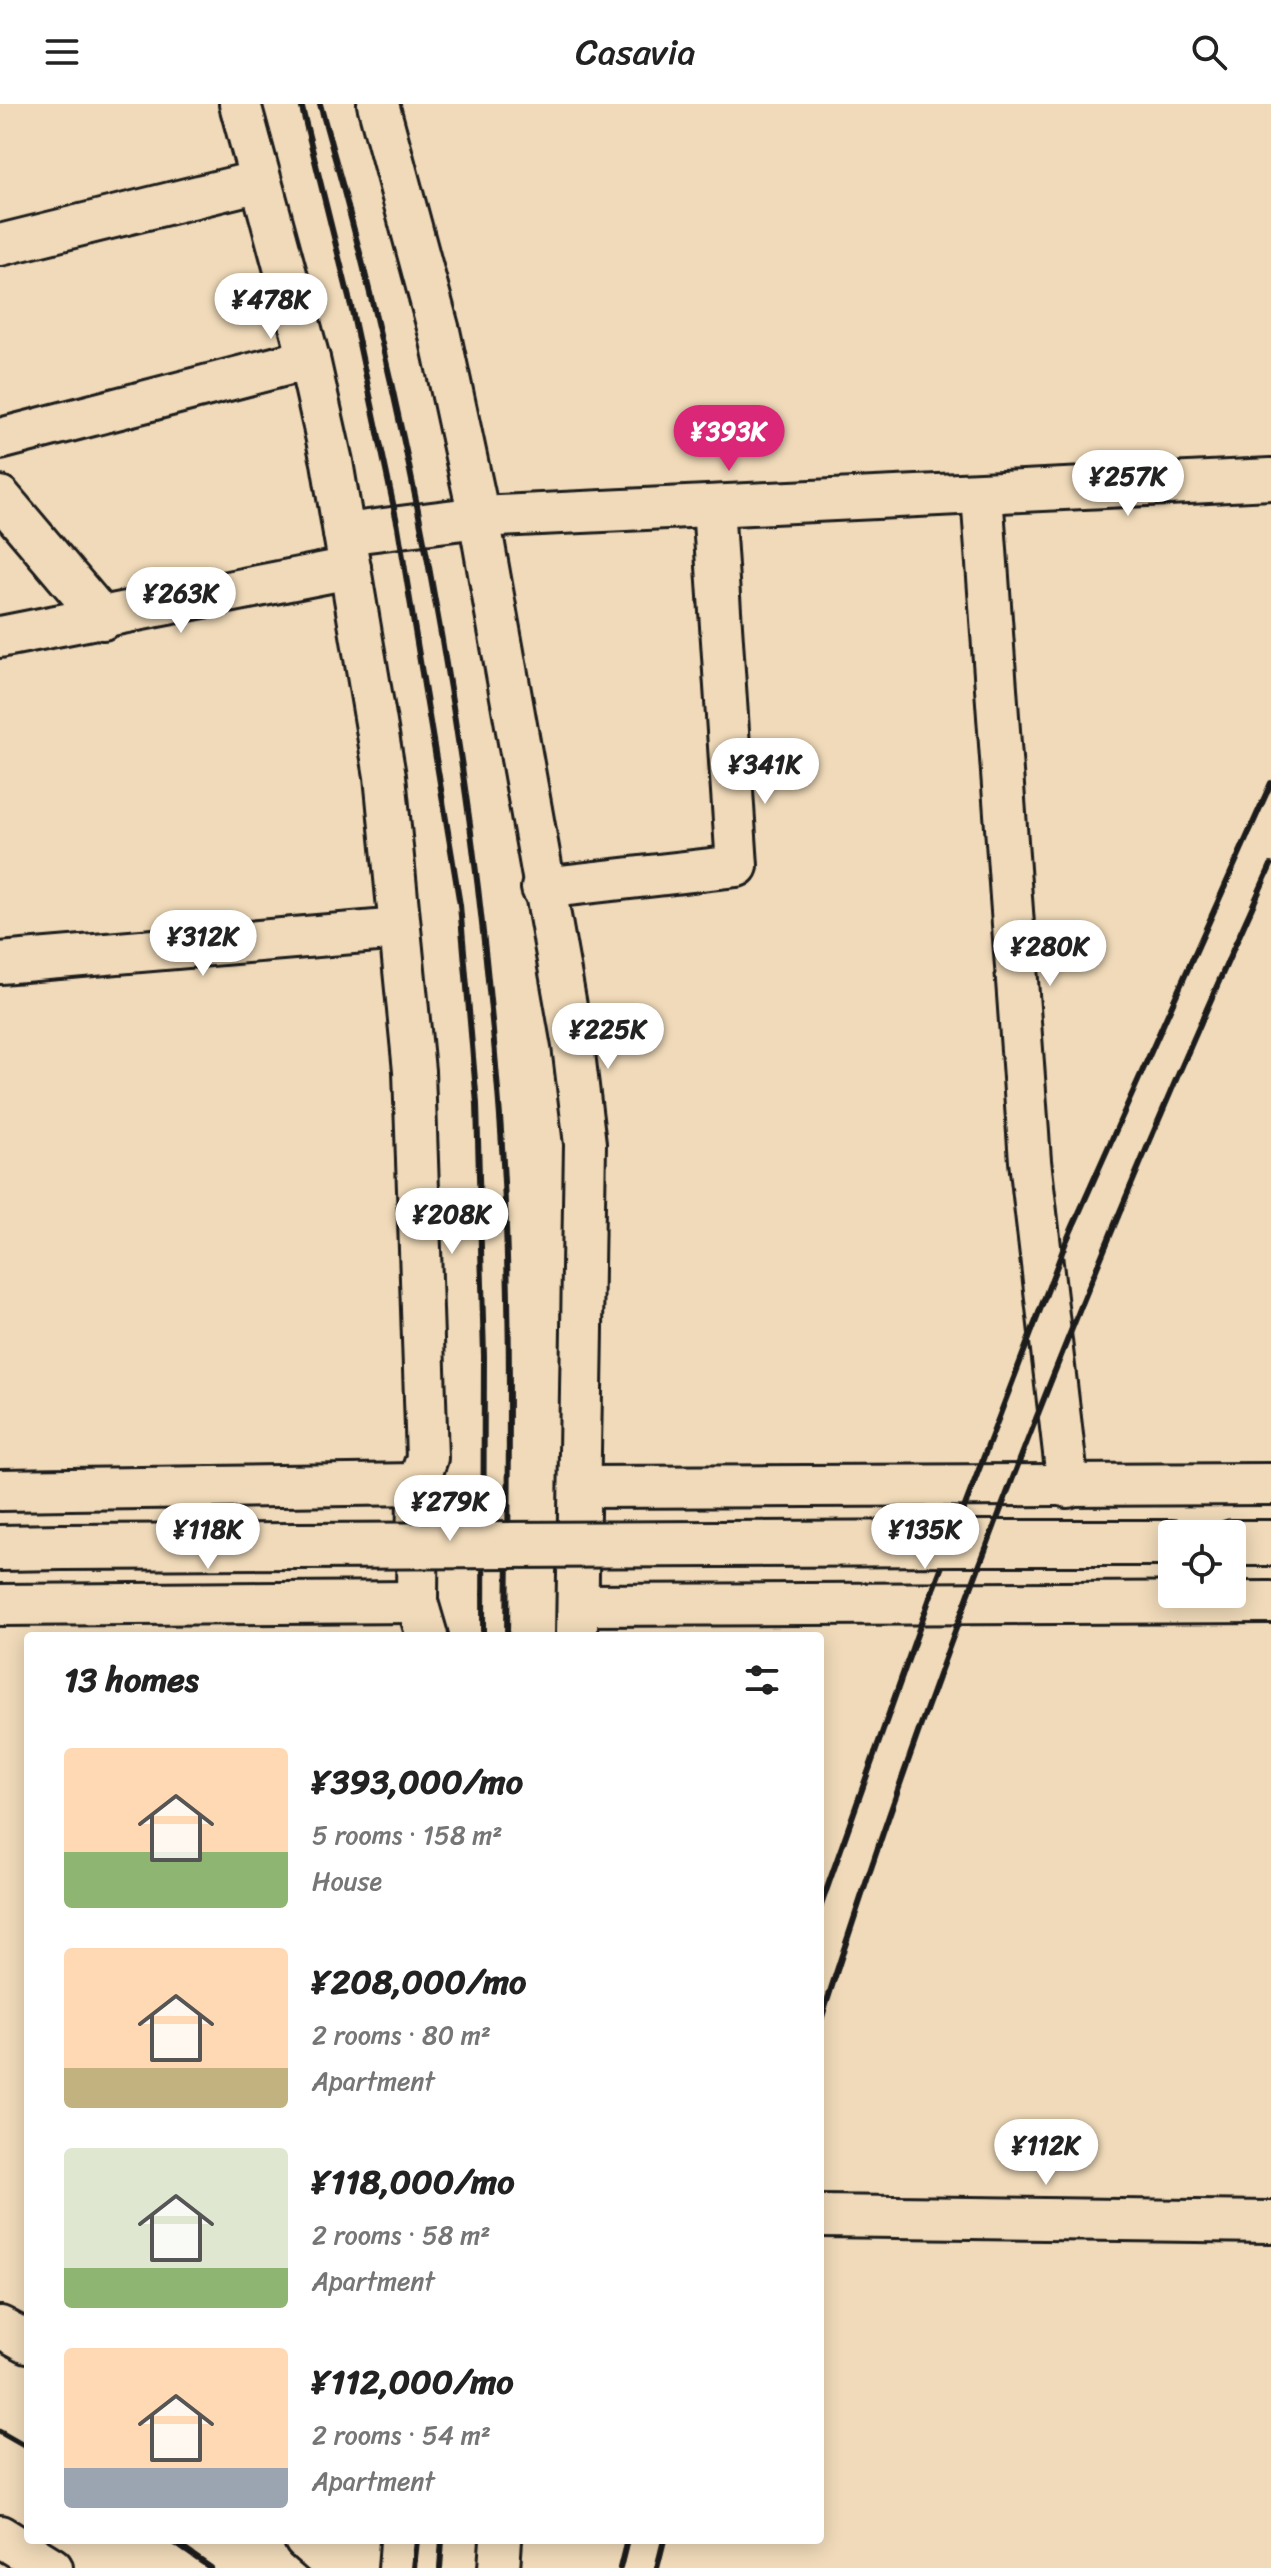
<!DOCTYPE html>
<meta charset="utf-8">
<style>
:root{--surface:#fff;--page:#f2f2f2;--text:#222;--muted:#767676;--accent:#db2777}
body{margin:0;font-family:Sriracha,sans-serif;background:var(--page);color:var(--text);height:100vh;display:flex;flex-direction:column;font-size:30px;white-space:nowrap}
*{box-sizing:border-box;margin:0}
p{font-size:26px;color:var(--muted)}
.icon{flex:none;width:44px;height:44px;fill:none;stroke:currentColor;stroke-width:2;stroke-linecap:round;stroke-linejoin:round}
.map{position:relative;flex:1;overflow:hidden}
.side{position:absolute;left:24px;top:1528px;width:800px;height:912px;display:flex;flex-direction:column;background:var(--surface);border-radius:8px;box-shadow:0 4px 20px #0003}
.side>*{flex:none}
.fabs{position:absolute;left:1158px;top:1416px;display:grid;gap:16px}
.fabs a{display:grid;place-items:center;width:88px;height:88px;border-radius:8px;background:var(--surface);box-shadow:0 4px 20px #0003;font-size:40px}
.price{position:absolute;translate:-50% -68px;padding:0 18px;border-radius:28px;background:#fff;color:#222;font-size:26px;line-height:52px;filter:drop-shadow(0 2px 4px #0008)}
.price::after{content:'';position:absolute;left:50%;top:48px;width:24px;height:18px;margin-left:-12px;background:inherit;clip-path:polygon(0 0,100% 0,50% 100%)}
.price.on{background:var(--accent);color:#fff}
ul{padding:0;list-style:none}
li{display:flex;align-items:center;gap:24px;height:200px;padding:0 40px}
li span{display:grid;place-items:center;flex:none;width:224px;height:160px;border-radius:8px;color:#555}
li>.icon{margin-inline-start:auto}
span .icon{width:96px;height:96px;fill:#fffc;stroke-width:1}
li b{font-size:34px}
h2{display:flex;justify-content:space-between;align-items:center;height:96px;padding:0 40px;font-size:34px}
header{display:flex;justify-content:space-between;align-items:center;height:104px;padding:0 40px;background:var(--surface);font-size:36px;font-weight:600}
.map>svg:first-child{display:block}
</style>
<header><svg class="icon" aria-label="menu" viewBox="0 0 24 24"><path d="M4 6h16M4 12h16M4 18h16"/></svg>Casavia<svg class="icon" aria-label="search" viewBox="0 0 24 24"><circle cx="10" cy="10" r="6"/><path d="M15 15l6 6"/></svg></header>
<div class="map">
<svg width="1271" height="2464" viewBox="0 0 1271 2464">
<rect width="100%" height="100%" fill="#f0dab9"/>
<filter id="ink" filterUnits="userSpaceOnUse"><feTurbulence type="fractalNoise" baseFrequency=".0125" numOctaves="2"/><feDisplacementMap in="SourceGraphic" scale="16" xChannelSelector="R" yChannelSelector="G"/><feConvolveMatrix kernelMatrix="1 2 1 2 8 2 1 2 1" color-interpolation-filters="sRGB"/></filter>
<g filter="url(#ink)">
<g fill="none" stroke-linecap="round" stroke-linejoin="round">
<g stroke="#1c1c1c" stroke-width="46">
<g id="street">
<polyline points="378,0 439,227 479,413 573,941 585,1040 577,1532"/>
<polyline points="0,141 260,77"/>
<polyline points="0,335 309,255"/>
<polyline points="982,390 1030,1057 1068,1383"/>
<polyline points="0,393 103,515"/>
<polyline points="344,430 479,413 1271,375"/>
<polyline points="0,533 350,464"/>
<polyline points="542,784 737,762 713,402"/>
<polyline points="0,859 400,825"/>
<polyline points="418,1380 417,1498 427,1532"/>
<polyline points="581,1383 1271,1380"/>
<polyline points="0,1386 418,1380 427,1354 414,967 385,672 332,358 309,255 240,0"/>
<polyline points="0,1501 417,1498"/>
<polyline points="579,1501 1271,1498"/>
<polyline points="820,2112 1271,2118"/>
<polyline points="0,2223 28,2238"/>
<polyline points="0,2432 52,2464"/>
<polyline points="305,2436 337,2464"/>
<polyline points="356,2464 358,2436"/>
<polyline points="499,2464 501,2436"/>
</g>
</g>
<g stroke="#1c1c1c" stroke-width="50">
<g id="secondary">
<polyline points="958,1439 1172,1439"/>
<polyline points="1232,1439 1271,1439"/>
<polyline points="0,1444 63,1443"/>
</g>
</g>
<use href="#street" stroke="#f0dab9" stroke-width="40"/>
<use href="#secondary" stroke="#f0dab9" stroke-width="44"/>
<g stroke="#1c1c1c" stroke-width="6">
<polyline points="301,0 351,202 398,423 460,801 477,1000 484,1252 483,1532"/>
<path d="M320,0C412,323 472,652 498,987C513,1168 509,1350 507,1532"/>
<polyline points="820,1804 932,1488 1066,1138 1271,679"/>
<path d="M820,1919C946,1524 1100,1138 1271,761"/>
<polyline points="0,2328 28,2344"/>
<polyline points="171,2436 211,2464"/>
<polyline points="414,2464 417,2436"/>
<polyline points="440,2464 442,2436"/>
<polyline points="620,2464 627,2436"/>
<polyline points="657,2464 664,2436"/>
</g>
<g stroke="#1c1c1c" stroke-width="50" stroke-linecap="butt">
<polyline id="secondary-bridge" points="63,1443 958,1439"/>
</g>
<use href="#secondary-bridge" stroke="#f0dab9" stroke-width="44"/>
</g>
</g>
</svg>
<div class="fabs">
<a><svg class="icon" aria-label="locate" viewBox="0 0 24 24"><circle cx="12" cy="12" r="6"/><path d="M12 2v4M12 18v4M2 12h4M18 12h4"/></svg></a>
</div>
<b class="price" style="left:271px;top:237px">¥478K</b>
<b class="price on" style="left:729px;top:369px">¥393K</b>
<b class="price" style="left:1128px;top:414px">¥257K</b>
<b class="price" style="left:181px;top:531px">¥263K</b>
<b class="price" style="left:765px;top:702px">¥341K</b>
<b class="price" style="left:203px;top:874px">¥312K</b>
<b class="price" style="left:1050px;top:884px">¥280K</b>
<b class="price" style="left:608px;top:967px">¥225K</b>
<b class="price" style="left:452px;top:1152px">¥208K</b>
<b class="price" style="left:450px;top:1439px">¥279K</b>
<b class="price" style="left:208px;top:1467px">¥118K</b>
<b class="price" style="left:925px;top:1467px">¥135K</b>
<b class="price" style="left:1046px;top:2083px">¥112K</b>
<section class="side">
<h2>13 homes<svg class="icon" aria-label="filters" viewBox="0 0 24 24"><path d="M4 7h16M4 17h16"/><circle cx="9" cy="7" r="2"/><circle cx="15" cy="17" r="2"/></svg></h2>
<ul>
<li><span style="background:linear-gradient(#ffd9b3 65%,#8fb573 0)"><svg class="icon" aria-label="home" viewBox="0 0 24 24"><path d="M3 11l9-7 9 7M6 9v11h12V9"/></svg></span><div><b>¥393,000/mo</b><p>5 rooms · 158 m²</p><p>House</p></div></li>
<li><span style="background:linear-gradient(#ffd9b3 75%,#c2b280 0)"><svg class="icon" aria-label="home" viewBox="0 0 24 24"><path d="M3 11l9-7 9 7M6 9v11h12V9"/></svg></span><div><b>¥208,000/mo</b><p>2 rooms · 80 m²</p><p>Apartment</p></div></li>
<li><span style="background:linear-gradient(#dfe7d0 75%,#8fb573 0)"><svg class="icon" aria-label="home" viewBox="0 0 24 24"><path d="M3 11l9-7 9 7M6 9v11h12V9"/></svg></span><div><b>¥118,000/mo</b><p>2 rooms · 58 m²</p><p>Apartment</p></div></li>
<li><span style="background:linear-gradient(#ffd9b3 75%,#9aa5b1 0)"><svg class="icon" aria-label="home" viewBox="0 0 24 24"><path d="M3 11l9-7 9 7M6 9v11h12V9"/></svg></span><div><b>¥112,000/mo</b><p>2 rooms · 54 m²</p><p>Apartment</p></div></li>
</ul>
</section>
</div>
